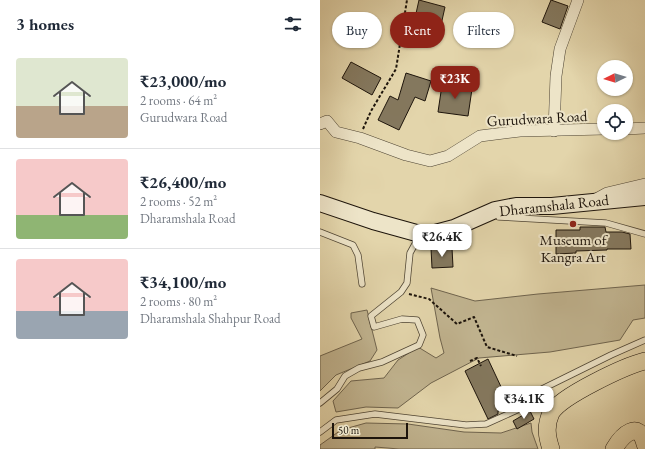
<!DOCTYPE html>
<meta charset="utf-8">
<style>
:root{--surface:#fff;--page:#f2f2f3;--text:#1f2937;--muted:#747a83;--line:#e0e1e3;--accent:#8f2418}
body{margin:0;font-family:"EB Garamond",serif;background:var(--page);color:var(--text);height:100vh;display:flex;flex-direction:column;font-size:15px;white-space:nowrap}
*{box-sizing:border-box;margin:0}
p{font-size:13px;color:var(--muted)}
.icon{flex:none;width:22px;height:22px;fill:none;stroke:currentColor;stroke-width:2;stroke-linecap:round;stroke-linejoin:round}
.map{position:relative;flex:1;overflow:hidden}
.panel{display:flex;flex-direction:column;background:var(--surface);width:320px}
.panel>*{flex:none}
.hud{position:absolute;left:12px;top:12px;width:253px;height:36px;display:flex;gap:8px}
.needle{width:26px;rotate:265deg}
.controls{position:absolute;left:277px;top:60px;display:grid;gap:8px}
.controls a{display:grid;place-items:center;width:36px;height:36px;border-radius:50%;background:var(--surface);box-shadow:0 1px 3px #0004;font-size:20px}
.scale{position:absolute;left:12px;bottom:10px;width:76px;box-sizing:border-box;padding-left:4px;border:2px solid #1d140b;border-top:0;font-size:11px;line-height:14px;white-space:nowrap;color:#1d140b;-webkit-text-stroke:3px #ede4c8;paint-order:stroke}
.price{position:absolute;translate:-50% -34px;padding:0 9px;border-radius:8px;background:#fff;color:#222;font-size:13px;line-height:26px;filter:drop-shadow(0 1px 2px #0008)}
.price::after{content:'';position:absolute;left:50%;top:24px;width:12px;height:9px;margin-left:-6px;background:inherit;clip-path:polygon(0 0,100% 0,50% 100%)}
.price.active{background:var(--accent);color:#fff}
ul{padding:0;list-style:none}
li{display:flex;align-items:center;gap:12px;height:100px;padding:0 16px}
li+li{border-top:1px solid var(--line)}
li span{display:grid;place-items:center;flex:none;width:112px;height:80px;border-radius:4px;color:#555}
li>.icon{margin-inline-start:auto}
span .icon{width:48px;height:48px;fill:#fffc;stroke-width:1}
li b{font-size:17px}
h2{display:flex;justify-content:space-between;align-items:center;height:48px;padding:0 16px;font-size:17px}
.pill{padding:0 14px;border-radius:18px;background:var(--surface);box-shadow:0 1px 3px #0004;font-size:14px;line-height:36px}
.pill.active{background:var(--accent);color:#fff}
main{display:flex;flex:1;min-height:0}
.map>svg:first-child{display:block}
</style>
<main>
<section class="panel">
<h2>3 homes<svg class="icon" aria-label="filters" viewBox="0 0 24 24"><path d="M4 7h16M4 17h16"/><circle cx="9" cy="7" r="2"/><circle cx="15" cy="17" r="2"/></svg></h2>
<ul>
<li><span style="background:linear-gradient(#dfe7d0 60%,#b9a48a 0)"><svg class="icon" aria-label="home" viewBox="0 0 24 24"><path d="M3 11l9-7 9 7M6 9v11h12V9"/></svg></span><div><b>₹23,000/mo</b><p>2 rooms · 64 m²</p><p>Gurudwara Road</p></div></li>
<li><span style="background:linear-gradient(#f6c9c9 70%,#8fb573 0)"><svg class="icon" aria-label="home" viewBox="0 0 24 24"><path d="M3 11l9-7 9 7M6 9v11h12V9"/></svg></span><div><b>₹26,400/mo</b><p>2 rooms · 52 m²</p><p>Dharamshala Road</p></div></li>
<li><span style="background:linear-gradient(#f6c9c9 65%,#9aa5b1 0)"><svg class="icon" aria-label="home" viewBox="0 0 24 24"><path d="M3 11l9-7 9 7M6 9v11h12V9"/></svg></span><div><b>₹34,100/mo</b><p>2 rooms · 80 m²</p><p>Dharamshala Shahpur Road</p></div></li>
</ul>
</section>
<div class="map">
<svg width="325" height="449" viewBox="0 0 325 449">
<rect width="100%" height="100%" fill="#e3d5ab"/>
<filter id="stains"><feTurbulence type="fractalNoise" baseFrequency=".005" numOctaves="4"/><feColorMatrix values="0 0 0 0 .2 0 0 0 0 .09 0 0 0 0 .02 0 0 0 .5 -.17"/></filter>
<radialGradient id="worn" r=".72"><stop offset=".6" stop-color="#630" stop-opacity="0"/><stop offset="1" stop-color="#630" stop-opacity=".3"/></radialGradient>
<g fill="#c1b490" stroke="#6f644e">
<polygon points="325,285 325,318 313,320 300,340 230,352 159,358 111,383 78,408 46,407 16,412 13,401 31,381 64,378 78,360 98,347 116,358 124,353 120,338 111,288 155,301 218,294"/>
<polygon points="47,310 57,350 50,361 16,375 0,391 0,356 42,339 31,318 31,313"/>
<polygon points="46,423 88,424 144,432 181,433 211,423 212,432 218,449 79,449 55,447 55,449 0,449 0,445 21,430"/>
</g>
<g fill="#84785e" stroke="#1d140b">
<polygon points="99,0 125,7 121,25 95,18"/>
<polygon points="231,0 248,6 240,29 222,22"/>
<polygon points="31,62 61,78 52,95 22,78"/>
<polygon points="86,73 111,81 105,101 95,97 79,130 58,120 70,96 78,100"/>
<polygon points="122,85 152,89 148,116 118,112"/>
<polygon points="260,227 285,227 286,232 302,232 310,234 311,249 287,249 287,250 256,251 256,253 236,254 236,230 260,230"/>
<polygon points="111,248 132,248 133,267 112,268"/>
<polygon points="168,359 190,406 178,411 178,414 168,419 145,371"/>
<polygon points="210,411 214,419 197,429 193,421"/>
</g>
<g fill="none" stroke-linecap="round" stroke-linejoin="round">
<g stroke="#4e4433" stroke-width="7">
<g id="service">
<polyline points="179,217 286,223 325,234"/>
<polyline points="0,232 33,245 38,255 42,284"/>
<polyline points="0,403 17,389 25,376 39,368 62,362 99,345 103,335 97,320 82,319 54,327 51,316 81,292 87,283 90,253 100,235"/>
<polyline points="0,432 16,420 55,414 146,425 166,424 206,406 216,392 291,355 325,340"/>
</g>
</g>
<g stroke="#4e4433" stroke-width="12">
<g id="minor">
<polyline points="0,124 7,121 16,132 40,138 86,155 110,161 128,156 160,136 200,131 284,129"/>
<polyline points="306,129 325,128"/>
<polyline points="234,131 236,76 240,49 258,0"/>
<polyline points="276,199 287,193 325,184"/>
</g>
</g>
<g stroke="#1d140b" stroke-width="18">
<polyline id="secondary" points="0,203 53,221 100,234 115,233 134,228 175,210 196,206 232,206 325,197"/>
</g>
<g stroke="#1d140b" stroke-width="18">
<g id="primary">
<path d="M231,449C227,437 225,426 231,413C241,396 305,366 325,361"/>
<path d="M294,449C302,435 319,419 325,444"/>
</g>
</g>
<g stroke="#1d140b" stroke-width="2" stroke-dasharray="3 2" stroke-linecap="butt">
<polyline points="43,129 51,111 76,69 87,0"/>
<polyline points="89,294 109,299 137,324 154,317 167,347 197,356"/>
<polyline points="150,361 157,358 161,366"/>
</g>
<use href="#service" stroke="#ede4c8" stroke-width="5.5"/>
<use href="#minor" stroke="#ede4c8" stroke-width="11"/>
<use href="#secondary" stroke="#ede4c8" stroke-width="16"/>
<use href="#primary" stroke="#e3d5ab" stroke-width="17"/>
</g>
<circle fill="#8f2418" stroke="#ede4c8" stroke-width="1.5" cx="253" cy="224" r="4"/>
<g text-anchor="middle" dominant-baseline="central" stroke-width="4" stroke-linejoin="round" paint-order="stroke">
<g font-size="15" fill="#1d140b" stroke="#ede4c8">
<text transform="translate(217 118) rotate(-3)">Gurudwara Road</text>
<text transform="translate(234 205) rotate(-6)">Dharamshala Road</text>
</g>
<g font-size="15" fill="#1d140b" stroke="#ede4c8">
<text x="253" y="239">Museum of<tspan x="253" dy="17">Kangra Art</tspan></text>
</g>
</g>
<rect width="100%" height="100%" filter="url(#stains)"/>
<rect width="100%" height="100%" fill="url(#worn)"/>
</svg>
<div class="controls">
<a><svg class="needle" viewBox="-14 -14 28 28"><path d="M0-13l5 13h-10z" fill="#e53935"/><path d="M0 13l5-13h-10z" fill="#747a83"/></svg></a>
<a><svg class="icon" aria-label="locate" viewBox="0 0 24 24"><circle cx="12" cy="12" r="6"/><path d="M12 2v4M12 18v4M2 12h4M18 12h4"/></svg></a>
</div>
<div class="scale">50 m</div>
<b class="price active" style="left:135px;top:100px">₹23K</b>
<b class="price" style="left:122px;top:258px">₹26.4K</b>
<b class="price" style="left:204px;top:420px">₹34.1K</b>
<div class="hud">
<a class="pill">Buy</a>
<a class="pill active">Rent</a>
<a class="pill">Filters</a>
</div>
</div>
</main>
